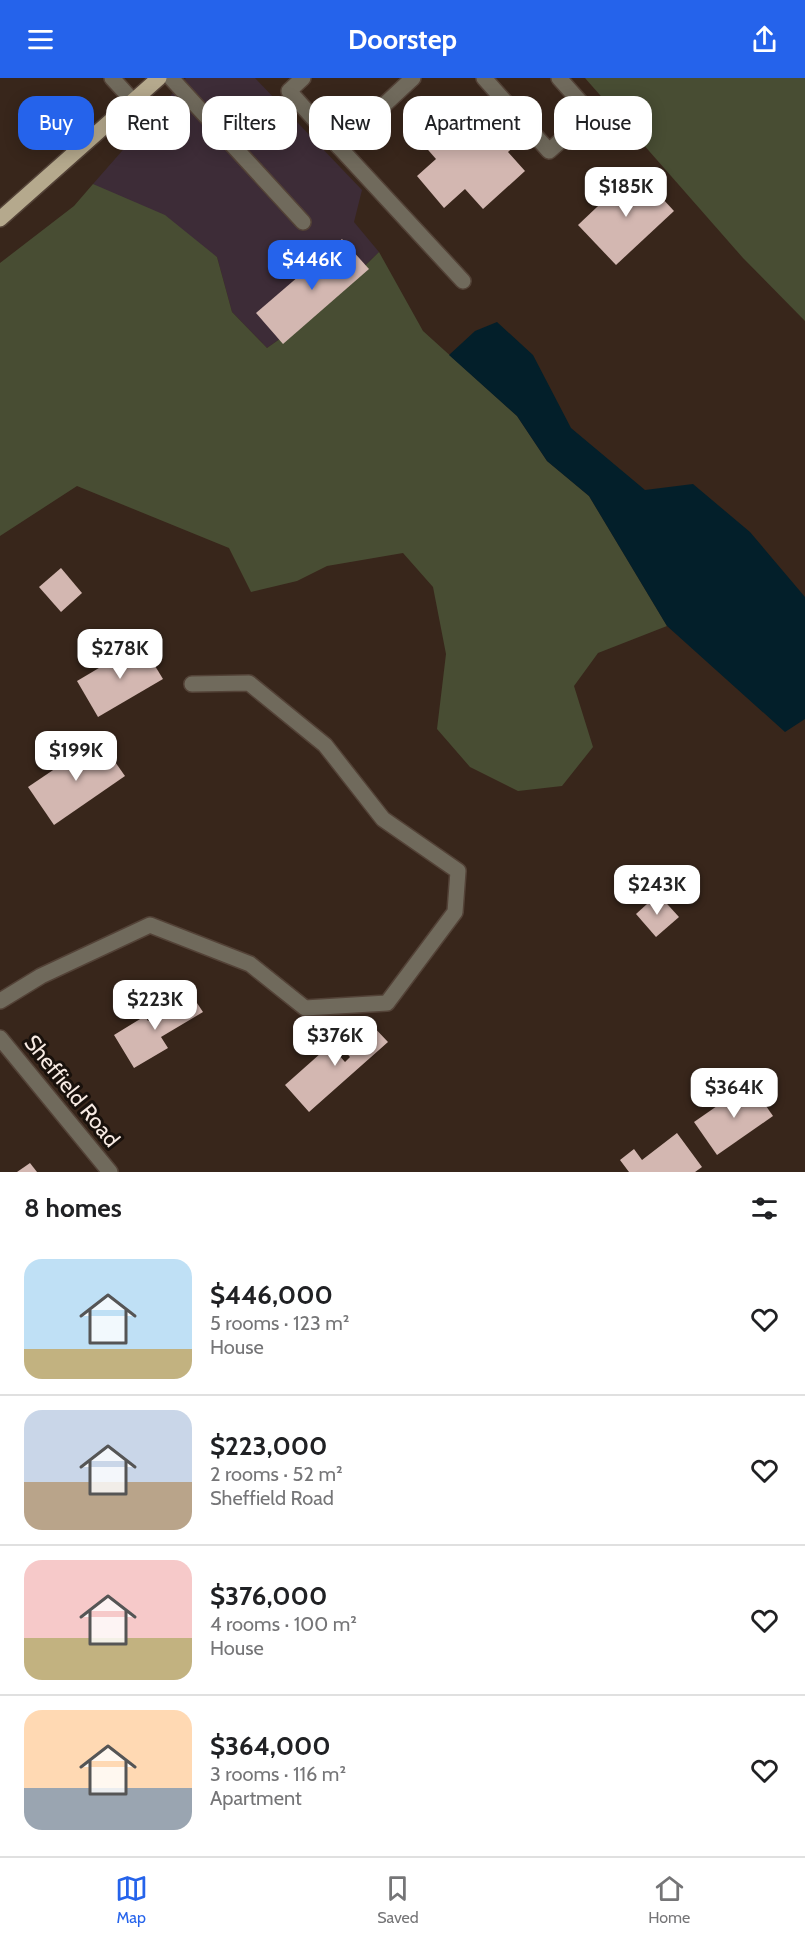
<!DOCTYPE html>
<meta charset="utf-8">
<style>
:root{--surface:#fff;--page:#f6f6f6;--text:#202124;--muted:#757577;--line:#e0e0e0;--accent:#2563eb}
body{margin:0;font-family:Cabin,sans-serif;background:var(--page);color:var(--text);height:100vh;display:flex;flex-direction:column;font-size:22px;white-space:nowrap}
*{box-sizing:border-box;margin:0}
p{font-size:20px;color:var(--muted)}
.icon{flex:none;width:33px;height:33px;fill:none;stroke:currentColor;stroke-width:2;stroke-linecap:round;stroke-linejoin:round}
.map{position:relative;height:1094px;overflow:hidden}
.side{display:flex;flex-direction:column;background:var(--surface);flex:1}
.side>*{flex:none}
.banner{position:absolute;left:18px;top:18px;width:770px;height:54px;display:flex;gap:12px}
.price{position:absolute;translate:-50% -51px;padding:0 14px;border-radius:12px;background:#fff;color:#222;font-size:20px;line-height:39px;filter:drop-shadow(0 2px 3px #0008)}
.price::after{content:'';position:absolute;left:50%;top:36px;width:18px;height:14px;margin-left:-9px;background:inherit;clip-path:polygon(0 0,100% 0,50% 100%)}
.price.selected{background:var(--accent);color:#fff}
ul{padding:0;list-style:none}
li{display:flex;align-items:center;gap:18px;height:150px;padding:0 24px}
li+li{border-top:2px solid var(--line)}
li span{display:grid;place-items:center;flex:none;width:168px;height:120px;border-radius:18px;color:#555}
li>.icon{margin-inline-start:auto}
span .icon{width:72px;height:72px;fill:#fffc;stroke-width:1}
li b{font-size:26px}
h2{display:flex;justify-content:space-between;align-items:center;height:72px;padding:0 24px;font-size:26px}
.chip{padding:0 21px;border-radius:18px;background:var(--surface);box-shadow:0 3px 15px #0003;font-size:21px;line-height:54px}
.chip.selected{background:var(--accent);color:#fff}
header{display:flex;justify-content:space-between;align-items:center;height:78px;padding:0 24px;background:var(--accent);color:#fff;font-size:27px;font-weight:800}
.tabs{display:flex;justify-content:space-around;align-items:center;height:84px;border-top:2px solid var(--line);background:var(--surface);font-size:16px;color:var(--muted)}
.tabs a{display:grid;justify-items:center;gap:3px}
.tabs .selected{color:var(--accent)}
.map>svg:first-child{display:block}
</style>
<header><svg class="icon" aria-label="menu" viewBox="0 0 24 24"><path d="M4 6h16M4 12h16M4 18h16"/></svg>Doorstep<svg class="icon" aria-label="share" viewBox="0 0 24 24"><path d="M12 15V3M7 8l5-5 5 5M5 13v7h14v-7"/></svg></header>
<div class="map">
<svg width="805" height="1094" viewBox="0 0 805 1094">
<rect width="100%" height="100%" fill="#38261b"/>
<polygon fill="#3d2c37" points="186,0 255,0 362,112 354,144 379,174 318,234 267,270 232,234 217,179 93,106"/>
<g fill="#484d33">
<polygon points="585,0 805,0 805,243 743,180"/>
<polygon points="93,106 165,137 217,179 232,234 267,270 318,234 379,174 423,253 517,338 547,383 589,418 667,548 598,575 574,608 593,669 562,708 518,713 470,689 437,651 446,576 433,509 403,475 327,488 297,503 251,514 229,470 77,408 0,458 0,185 74,128"/>
</g>
<polygon fill="#031f2a" points="497,244 533,277 571,350 645,412 693,406 750,454 805,519 805,641 785,654 667,548 589,418 547,383 517,338 449,277 475,253"/>
<g fill="#d3b7b1">
<polygon points="463,22 481,42 499,26 527,57 508,74 525,93 483,131 465,111 444,130 417,98 436,81 422,65 434,55 430,51"/>
<polygon points="636,92 674,133 616,187 578,147"/>
<polygon points="611,95 620,107 594,127 585,115"/>
<polygon points="342,161 369,191 283,266 256,235"/>
<polygon points="61,490 82,515 61,534 39,509"/>
<polygon points="141,565 163,601 98,639 77,603"/>
<polygon points="99,661 125,698 54,747 28,709"/>
<polygon points="658,816 679,839 656,859 636,836"/>
<polygon points="191,916 203,934 161,959 168,970 134,990 114,957 145,938 148,943"/>
<polygon points="369,944 388,964 309,1034 285,1007 330,967 345,984 350,979 341,969"/>
<polygon points="750,1005 773,1038 717,1077 694,1044"/>
<polygon points="677,1055 702,1089 695,1094 629,1094 620,1082 634,1071 642,1082"/>
<polygon points="30,1085 37,1094 17,1094"/>
</g>
<g fill="none" stroke-linecap="round" stroke-linejoin="round">
<g stroke="#534237" stroke-width="18">
<g id="minor">
<polyline points="112,0 133,23"/>
<polyline points="171,0 303,144"/>
<polyline points="303,0 289,13 339,69"/>
<polyline points="413,0 339,69 463,203"/>
<polyline points="484,0 549,73 591,36 559,0"/>
<polyline points="0,923 41,898 150,847 250,886 305,930 387,925 455,834 458,793 383,741 325,667 249,605 192,606"/>
<polyline points="0,960 110,1094"/>
</g>
</g>
<g stroke="#534237" stroke-width="18">
<polyline id="major" points="0,141 159,0"/>
</g>
<use href="#minor" stroke="#706a5c" stroke-width="15"/>
<use href="#major" stroke="#b5a98d" stroke-width="15"/>
</g>
<g text-anchor="middle" dominant-baseline="central" stroke-width="6" stroke-linejoin="round" paint-order="stroke">
<g font-size="22" fill="#f8ebe4" stroke="#19110c">
<text transform="translate(72 1013) rotate(51)">Sheffield Road</text>
</g>
</g>
</svg>
<b class="price" style="left:626px;top:140px">$185K</b>
<b class="price selected" style="left:312px;top:213px">$446K</b>
<b class="price" style="left:120px;top:602px">$278K</b>
<b class="price" style="left:76px;top:704px">$199K</b>
<b class="price" style="left:657px;top:838px">$243K</b>
<b class="price" style="left:155px;top:953px">$223K</b>
<b class="price" style="left:335px;top:989px">$376K</b>
<b class="price" style="left:734px;top:1041px">$364K</b>
<div class="banner">
<a class="chip selected">Buy</a>
<a class="chip">Rent</a>
<a class="chip">Filters</a>
<a class="chip">New</a>
<a class="chip">Apartment</a>
<a class="chip">House</a>
</div>
</div>
<section class="side">
<h2>8 homes<svg class="icon" aria-label="filters" viewBox="0 0 24 24"><path d="M4 7h16M4 17h16"/><circle cx="9" cy="7" r="2"/><circle cx="15" cy="17" r="2"/></svg></h2>
<ul>
<li><span style="background:linear-gradient(#bfe0f5 75%,#c2b280 0)"><svg class="icon" aria-label="home" viewBox="0 0 24 24"><path d="M3 11l9-7 9 7M6 9v11h12V9"/></svg></span><div><b>$446,000</b><p>5 rooms · 123 m²</p><p>House</p></div><svg class="icon" aria-label="heart" viewBox="0 0 24 24"><path d="M12 20l-8-8c-3-5 5-10 8-4 3-6 11-1 8 4z"/></svg></li>
<li><span style="background:linear-gradient(#c9d6e8 60%,#b9a48a 0)"><svg class="icon" aria-label="home" viewBox="0 0 24 24"><path d="M3 11l9-7 9 7M6 9v11h12V9"/></svg></span><div><b>$223,000</b><p>2 rooms · 52 m²</p><p>Sheffield Road</p></div><svg class="icon" aria-label="heart" viewBox="0 0 24 24"><path d="M12 20l-8-8c-3-5 5-10 8-4 3-6 11-1 8 4z"/></svg></li>
<li><span style="background:linear-gradient(#f6c9c9 65%,#c2b280 0)"><svg class="icon" aria-label="home" viewBox="0 0 24 24"><path d="M3 11l9-7 9 7M6 9v11h12V9"/></svg></span><div><b>$376,000</b><p>4 rooms · 100 m²</p><p>House</p></div><svg class="icon" aria-label="heart" viewBox="0 0 24 24"><path d="M12 20l-8-8c-3-5 5-10 8-4 3-6 11-1 8 4z"/></svg></li>
<li><span style="background:linear-gradient(#ffd9b3 65%,#9aa5b1 0)"><svg class="icon" aria-label="home" viewBox="0 0 24 24"><path d="M3 11l9-7 9 7M6 9v11h12V9"/></svg></span><div><b>$364,000</b><p>3 rooms · 116 m²</p><p>Apartment</p></div><svg class="icon" aria-label="heart" viewBox="0 0 24 24"><path d="M12 20l-8-8c-3-5 5-10 8-4 3-6 11-1 8 4z"/></svg></li>
</ul>
</section>
<nav class="tabs">
<a class="selected"><svg class="icon" aria-label="map" viewBox="0 0 24 24"><path d="M3 6l6-2 6 2 6-2v14l-6 2-6-2-6 2zM9 4v14M15 6v14"/></svg>Map</a>
<a><svg class="icon" aria-label="saved" viewBox="0 0 24 24"><path d="M7 4h10v16l-5-4-5 4z"/></svg>Saved</a>
<a><svg class="icon" aria-label="home" viewBox="0 0 24 24"><path d="M3 11l9-7 9 7M6 9v11h12V9"/></svg>Home</a>
</nav>
